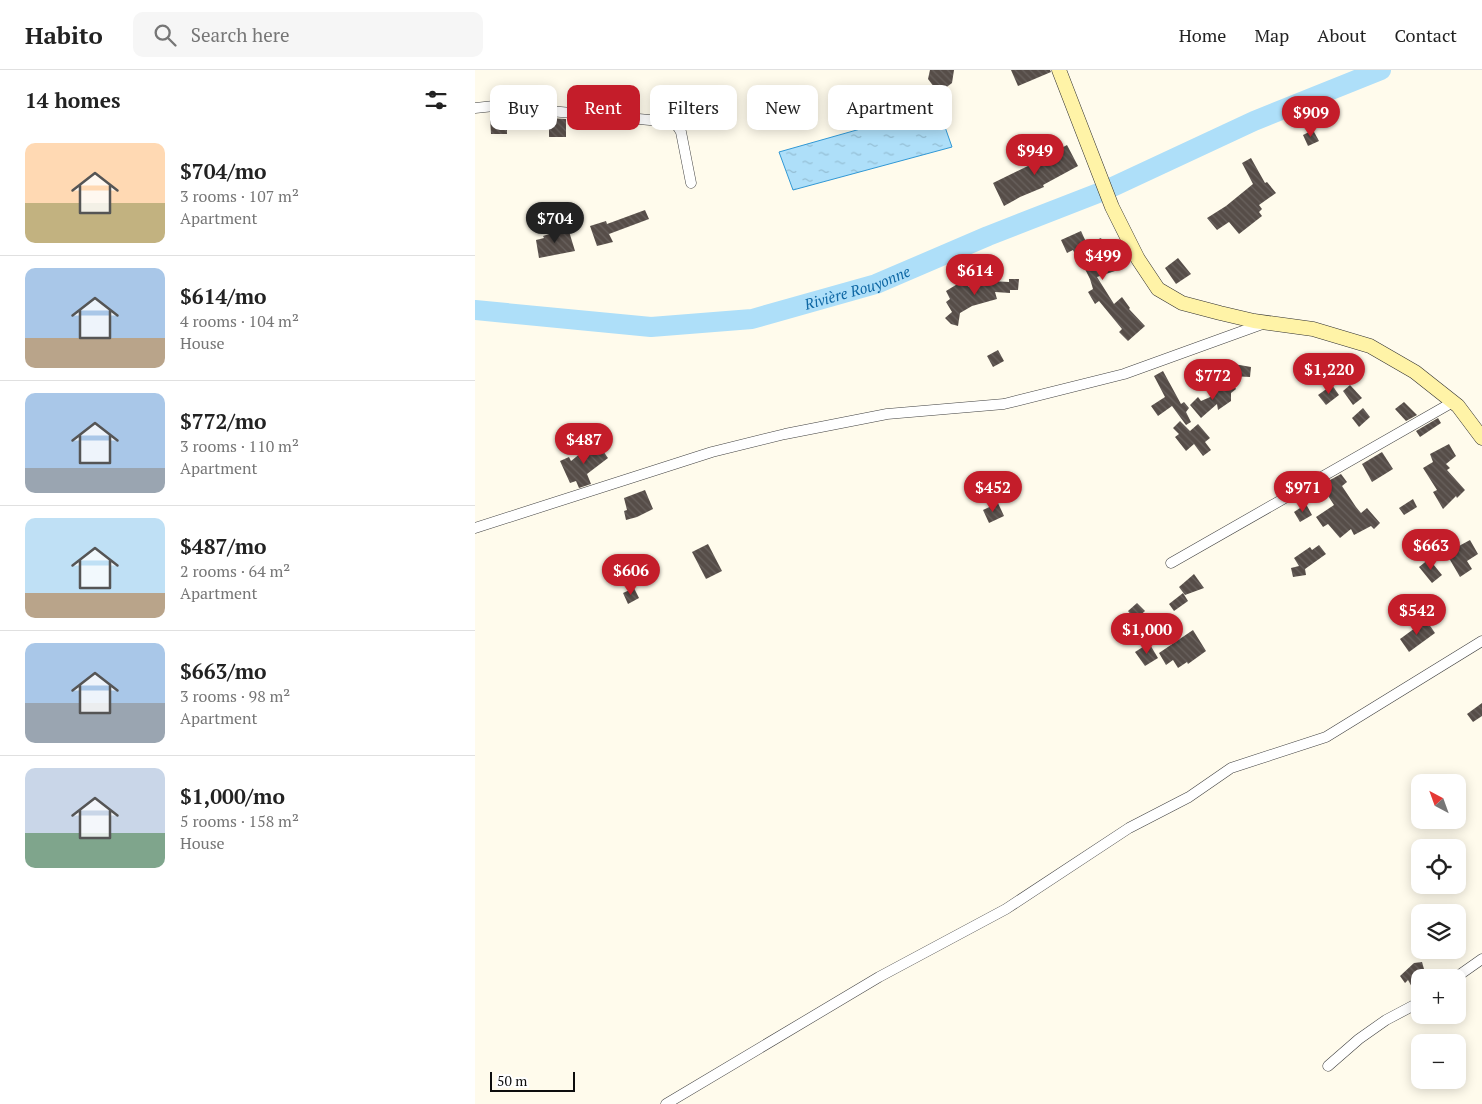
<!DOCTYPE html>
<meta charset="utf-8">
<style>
:root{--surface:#fff;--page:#f6f6f6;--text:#222;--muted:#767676;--line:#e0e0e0;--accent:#c41d2a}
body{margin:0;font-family:"PT Serif",serif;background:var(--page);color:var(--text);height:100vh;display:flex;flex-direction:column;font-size:19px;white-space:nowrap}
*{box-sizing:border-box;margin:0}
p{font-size:16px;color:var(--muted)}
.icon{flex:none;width:28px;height:28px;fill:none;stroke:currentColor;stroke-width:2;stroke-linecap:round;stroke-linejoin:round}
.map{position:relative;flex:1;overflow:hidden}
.drawer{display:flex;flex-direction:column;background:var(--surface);width:475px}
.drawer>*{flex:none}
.top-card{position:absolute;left:15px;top:15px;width:475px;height:45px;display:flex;gap:10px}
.needle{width:32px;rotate:319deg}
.fabs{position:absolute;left:936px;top:704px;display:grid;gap:10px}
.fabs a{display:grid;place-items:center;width:55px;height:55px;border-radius:10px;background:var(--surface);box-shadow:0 2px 12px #0003;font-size:25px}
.scale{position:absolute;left:15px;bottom:12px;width:85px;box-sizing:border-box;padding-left:5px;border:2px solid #0d0d0d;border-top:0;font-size:14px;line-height:18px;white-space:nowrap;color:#0d0d0d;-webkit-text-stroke:4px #fff;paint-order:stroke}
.price{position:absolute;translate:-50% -42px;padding:0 11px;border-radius:18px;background:var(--accent);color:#fff;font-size:16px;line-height:32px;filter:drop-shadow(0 1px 2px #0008)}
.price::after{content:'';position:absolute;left:50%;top:30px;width:15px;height:11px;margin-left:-8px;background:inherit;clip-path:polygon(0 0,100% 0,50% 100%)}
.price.current{background:#222;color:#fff}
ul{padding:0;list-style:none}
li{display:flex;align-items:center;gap:15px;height:125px;padding:0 25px}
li+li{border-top:1px solid var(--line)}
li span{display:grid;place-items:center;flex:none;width:140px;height:100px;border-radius:10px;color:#555}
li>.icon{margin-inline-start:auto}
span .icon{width:60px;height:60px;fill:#fffc;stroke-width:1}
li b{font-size:21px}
h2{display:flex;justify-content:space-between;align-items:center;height:60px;padding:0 25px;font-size:21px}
.pill{padding:0 18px;border-radius:10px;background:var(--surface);box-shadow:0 2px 12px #0003;font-size:18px;line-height:45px}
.pill.current{background:var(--accent);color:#fff}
header{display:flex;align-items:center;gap:30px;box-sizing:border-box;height:70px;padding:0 25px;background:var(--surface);border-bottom:1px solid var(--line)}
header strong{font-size:24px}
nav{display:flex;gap:28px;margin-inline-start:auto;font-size:18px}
.search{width:350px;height:45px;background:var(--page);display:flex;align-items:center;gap:12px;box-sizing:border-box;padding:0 18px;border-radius:10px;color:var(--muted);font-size:19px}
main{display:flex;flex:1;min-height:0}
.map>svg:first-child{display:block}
</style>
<header>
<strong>Habito</strong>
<div class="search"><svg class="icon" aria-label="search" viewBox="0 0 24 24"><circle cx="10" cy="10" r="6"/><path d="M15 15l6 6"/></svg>Search here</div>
<nav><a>Home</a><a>Map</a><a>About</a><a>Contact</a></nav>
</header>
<main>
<section class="drawer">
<h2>14 homes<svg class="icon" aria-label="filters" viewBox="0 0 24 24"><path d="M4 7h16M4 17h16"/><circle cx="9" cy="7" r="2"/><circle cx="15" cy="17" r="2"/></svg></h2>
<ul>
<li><span style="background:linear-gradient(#ffd9b3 60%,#c2b280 0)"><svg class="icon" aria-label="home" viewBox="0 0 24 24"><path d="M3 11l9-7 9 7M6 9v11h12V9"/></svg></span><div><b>$704/mo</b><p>3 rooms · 107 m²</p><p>Apartment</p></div></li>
<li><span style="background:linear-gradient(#a9c7e8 70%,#b9a48a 0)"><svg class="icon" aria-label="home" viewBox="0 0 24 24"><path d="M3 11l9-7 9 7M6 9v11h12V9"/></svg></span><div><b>$614/mo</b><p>4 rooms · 104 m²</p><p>House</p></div></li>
<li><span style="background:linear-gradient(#a9c7e8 75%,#9aa5b1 0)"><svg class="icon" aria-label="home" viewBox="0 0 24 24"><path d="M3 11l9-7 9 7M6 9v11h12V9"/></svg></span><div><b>$772/mo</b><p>3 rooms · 110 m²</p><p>Apartment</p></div></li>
<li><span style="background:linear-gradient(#bfe0f5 75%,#b9a48a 0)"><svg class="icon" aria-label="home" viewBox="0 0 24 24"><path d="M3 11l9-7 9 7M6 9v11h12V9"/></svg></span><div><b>$487/mo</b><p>2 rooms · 64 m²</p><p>Apartment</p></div></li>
<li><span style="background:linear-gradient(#a9c7e8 60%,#9aa5b1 0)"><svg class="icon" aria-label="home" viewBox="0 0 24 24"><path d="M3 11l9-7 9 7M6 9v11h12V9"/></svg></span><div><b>$663/mo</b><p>3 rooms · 98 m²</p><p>Apartment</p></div></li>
<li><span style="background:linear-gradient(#c9d6e8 65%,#7fa58c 0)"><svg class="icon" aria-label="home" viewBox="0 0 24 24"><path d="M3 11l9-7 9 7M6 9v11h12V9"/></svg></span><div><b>$1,000/mo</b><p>5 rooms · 158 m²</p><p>House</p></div></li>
</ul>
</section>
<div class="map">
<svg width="1007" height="1034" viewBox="0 0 1007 1034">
<defs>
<pattern id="water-ripples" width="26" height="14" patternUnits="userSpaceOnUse" patternTransform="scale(1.25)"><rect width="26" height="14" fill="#aedff9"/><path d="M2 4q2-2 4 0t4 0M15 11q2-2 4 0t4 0" fill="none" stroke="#94bed4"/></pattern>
<pattern id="building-back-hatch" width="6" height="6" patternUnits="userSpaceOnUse" patternTransform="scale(1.25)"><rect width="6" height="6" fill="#564d48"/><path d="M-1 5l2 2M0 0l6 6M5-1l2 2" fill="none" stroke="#69625e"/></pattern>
</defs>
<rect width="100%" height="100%" fill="#fffbec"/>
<polygon fill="url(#water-ripples)" stroke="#3198d5" points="463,37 477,77 318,120 304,82"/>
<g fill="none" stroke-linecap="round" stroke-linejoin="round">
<path stroke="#aedff9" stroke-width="20" id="s1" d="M0,240L176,257L277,249L401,214L513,166L631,120L779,51L906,0"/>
</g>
<g fill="url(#building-back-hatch)">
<polygon points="455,0 479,0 477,13 469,19 459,17 453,9"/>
<polygon points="536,0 575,0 576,2 543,16"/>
<polygon points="29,47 29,52 32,52 32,64 16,64 15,48"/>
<polygon points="74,48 91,49 91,67 74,67"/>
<polygon points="838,60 844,71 833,76 828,65"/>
<polygon points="592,75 603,96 568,115 569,117 545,127 529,136 518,113 555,95"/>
<polygon points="776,88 790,113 792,112 801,123 784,135 787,139 784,142 787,146 764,164 754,152 742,160 732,148 751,136 778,114 767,93"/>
<polygon points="170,140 174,149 134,164 138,172 122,176 115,156 131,151 132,154"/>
<polygon points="93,158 100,181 64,188 61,170 69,168 68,166"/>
<polygon points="606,161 612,174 626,168 640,201 622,207 639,234 647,227 655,238 654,239 670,256 653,271 644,262 647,259 624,231 620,234 613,222 618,219 615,209 608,195 602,188 598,180 592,183 586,170"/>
<polygon points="703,188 716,204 701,214 690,198"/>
<polygon points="534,209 544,209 543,220 535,220 535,223 520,222 522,229 497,236 485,243 483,256 476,254 470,248 477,242 471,232 475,229 471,221 489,210 494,217 516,211 534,212"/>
<polygon points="523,280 529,291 518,297 512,286"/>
<polygon points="742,291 776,297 775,307 756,306 756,310 739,308"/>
<polygon points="688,301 706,334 709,332 714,338 711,342 716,352 711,355 697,336 683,346 676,336 690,327 679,306"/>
<polygon points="857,315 864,325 851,335 843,325"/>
<polygon points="875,315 887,328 878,335 868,321"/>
<polygon points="756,316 756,319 760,317 761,319 756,323 756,331 743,340 742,334 726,348 715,335 723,327 726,331 740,325 738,322"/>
<polygon points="929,332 942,345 931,351 920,339"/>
<polygon points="888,338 895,347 884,357 877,348"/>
<polygon points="963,348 966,353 945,367 941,361"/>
<polygon points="705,351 715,361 723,354 735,368 730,372 736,380 728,386 719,374 711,381 700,367 704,364 698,358"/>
<polygon points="121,371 133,388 112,404 116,414 104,418 101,411 95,413 85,391 94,387 96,391"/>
<polygon points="974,374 981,386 971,394 975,398 972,400 990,420 982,428 981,426 968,439 958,422 962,420 948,398 958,392 955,384"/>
<polygon points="907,382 918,399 897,412 887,394"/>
<polygon points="866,404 872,412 867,416 881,437 886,443 892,438 905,453 899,459 896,456 879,465 876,459 865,468 853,454 848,457 841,447 859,435 846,415"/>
<polygon points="170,420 178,439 162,447 151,450 149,441 152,440 149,428"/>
<polygon points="938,429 942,437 929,445 924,438"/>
<polygon points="523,433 529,446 514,453 508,440"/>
<polygon points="831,434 837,445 825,452 819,442"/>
<polygon points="995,470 1003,484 992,491 997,499 985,507 971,483"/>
<polygon points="233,474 247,501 231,509 217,482"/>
<polygon points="844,475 851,484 830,499 831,505 818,507 816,498 824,496 819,488 835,477 837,480"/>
<polygon points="954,489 967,505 957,513 944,497"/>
<polygon points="719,504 729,518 710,525 704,517"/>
<polygon points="159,518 164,528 153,534 148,523"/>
<polygon points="708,523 713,531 699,541 694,534"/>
<polygon points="662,533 670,541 660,550 653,541"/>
<polygon points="951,550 960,563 934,582 925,569"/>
<polygon points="718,560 731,581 713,594 712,592 703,598 698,590 691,595 684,583"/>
<polygon points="674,573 683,588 670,596 660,582"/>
<polygon points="1007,633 1007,646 998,652 992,644"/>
<polygon points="947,892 951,906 945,908 945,925 942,926 933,910 930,913 925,906 939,893"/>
</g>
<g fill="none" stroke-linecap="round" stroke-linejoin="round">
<g stroke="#404040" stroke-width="11">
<g id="minor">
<polyline points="0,38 19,36 197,52 203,57 206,62 216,113"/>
<polyline points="0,458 237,382 310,364 412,344 529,334 649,304 790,253"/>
<polyline points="696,493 978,332"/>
<polyline points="980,908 1007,889"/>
<polyline points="853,996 884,969 911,950 945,932"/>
<polyline points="191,1034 404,907 531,839 654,758 714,727 756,698 851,667 1007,571"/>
</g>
</g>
<g stroke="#2f2f2f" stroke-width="15">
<polyline id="secondary" points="584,0 637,137 663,189 683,219 707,233 745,243 779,251 838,259 895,276 940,302 983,336 1007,368"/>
</g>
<use href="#minor" stroke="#fff" stroke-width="10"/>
<use href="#secondary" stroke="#fff3a7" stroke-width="14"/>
</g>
<g text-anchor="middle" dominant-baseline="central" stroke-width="5" stroke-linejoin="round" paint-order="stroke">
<g font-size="15" font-style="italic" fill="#0f68a5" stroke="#fff">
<text stroke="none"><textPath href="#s1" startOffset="388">Rivière Rouyonne</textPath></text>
</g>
</g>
</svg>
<div class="fabs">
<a><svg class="needle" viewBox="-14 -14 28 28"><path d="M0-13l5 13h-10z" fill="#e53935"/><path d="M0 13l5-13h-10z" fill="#767676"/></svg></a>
<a><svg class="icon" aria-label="locate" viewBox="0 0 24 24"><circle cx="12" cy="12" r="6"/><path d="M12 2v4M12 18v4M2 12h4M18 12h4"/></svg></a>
<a><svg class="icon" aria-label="layers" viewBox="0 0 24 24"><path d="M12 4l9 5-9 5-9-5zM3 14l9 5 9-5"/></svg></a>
<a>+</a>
<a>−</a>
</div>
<div class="scale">50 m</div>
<b class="price" style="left:836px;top:68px">$909</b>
<b class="price" style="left:560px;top:106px">$949</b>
<b class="price current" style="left:80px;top:174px">$704</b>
<b class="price" style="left:628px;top:211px">$499</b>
<b class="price" style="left:500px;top:226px">$614</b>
<b class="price" style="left:854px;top:325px">$1,220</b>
<b class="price" style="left:738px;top:331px">$772</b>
<b class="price" style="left:109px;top:395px">$487</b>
<b class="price" style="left:518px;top:443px">$452</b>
<b class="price" style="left:828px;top:443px">$971</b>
<b class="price" style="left:956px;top:501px">$663</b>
<b class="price" style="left:156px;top:526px">$606</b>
<b class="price" style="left:942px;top:566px">$542</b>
<b class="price" style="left:672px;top:585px">$1,000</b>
<div class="top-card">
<a class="pill">Buy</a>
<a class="pill current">Rent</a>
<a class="pill">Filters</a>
<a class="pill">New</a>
<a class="pill">Apartment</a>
</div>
</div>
</main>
